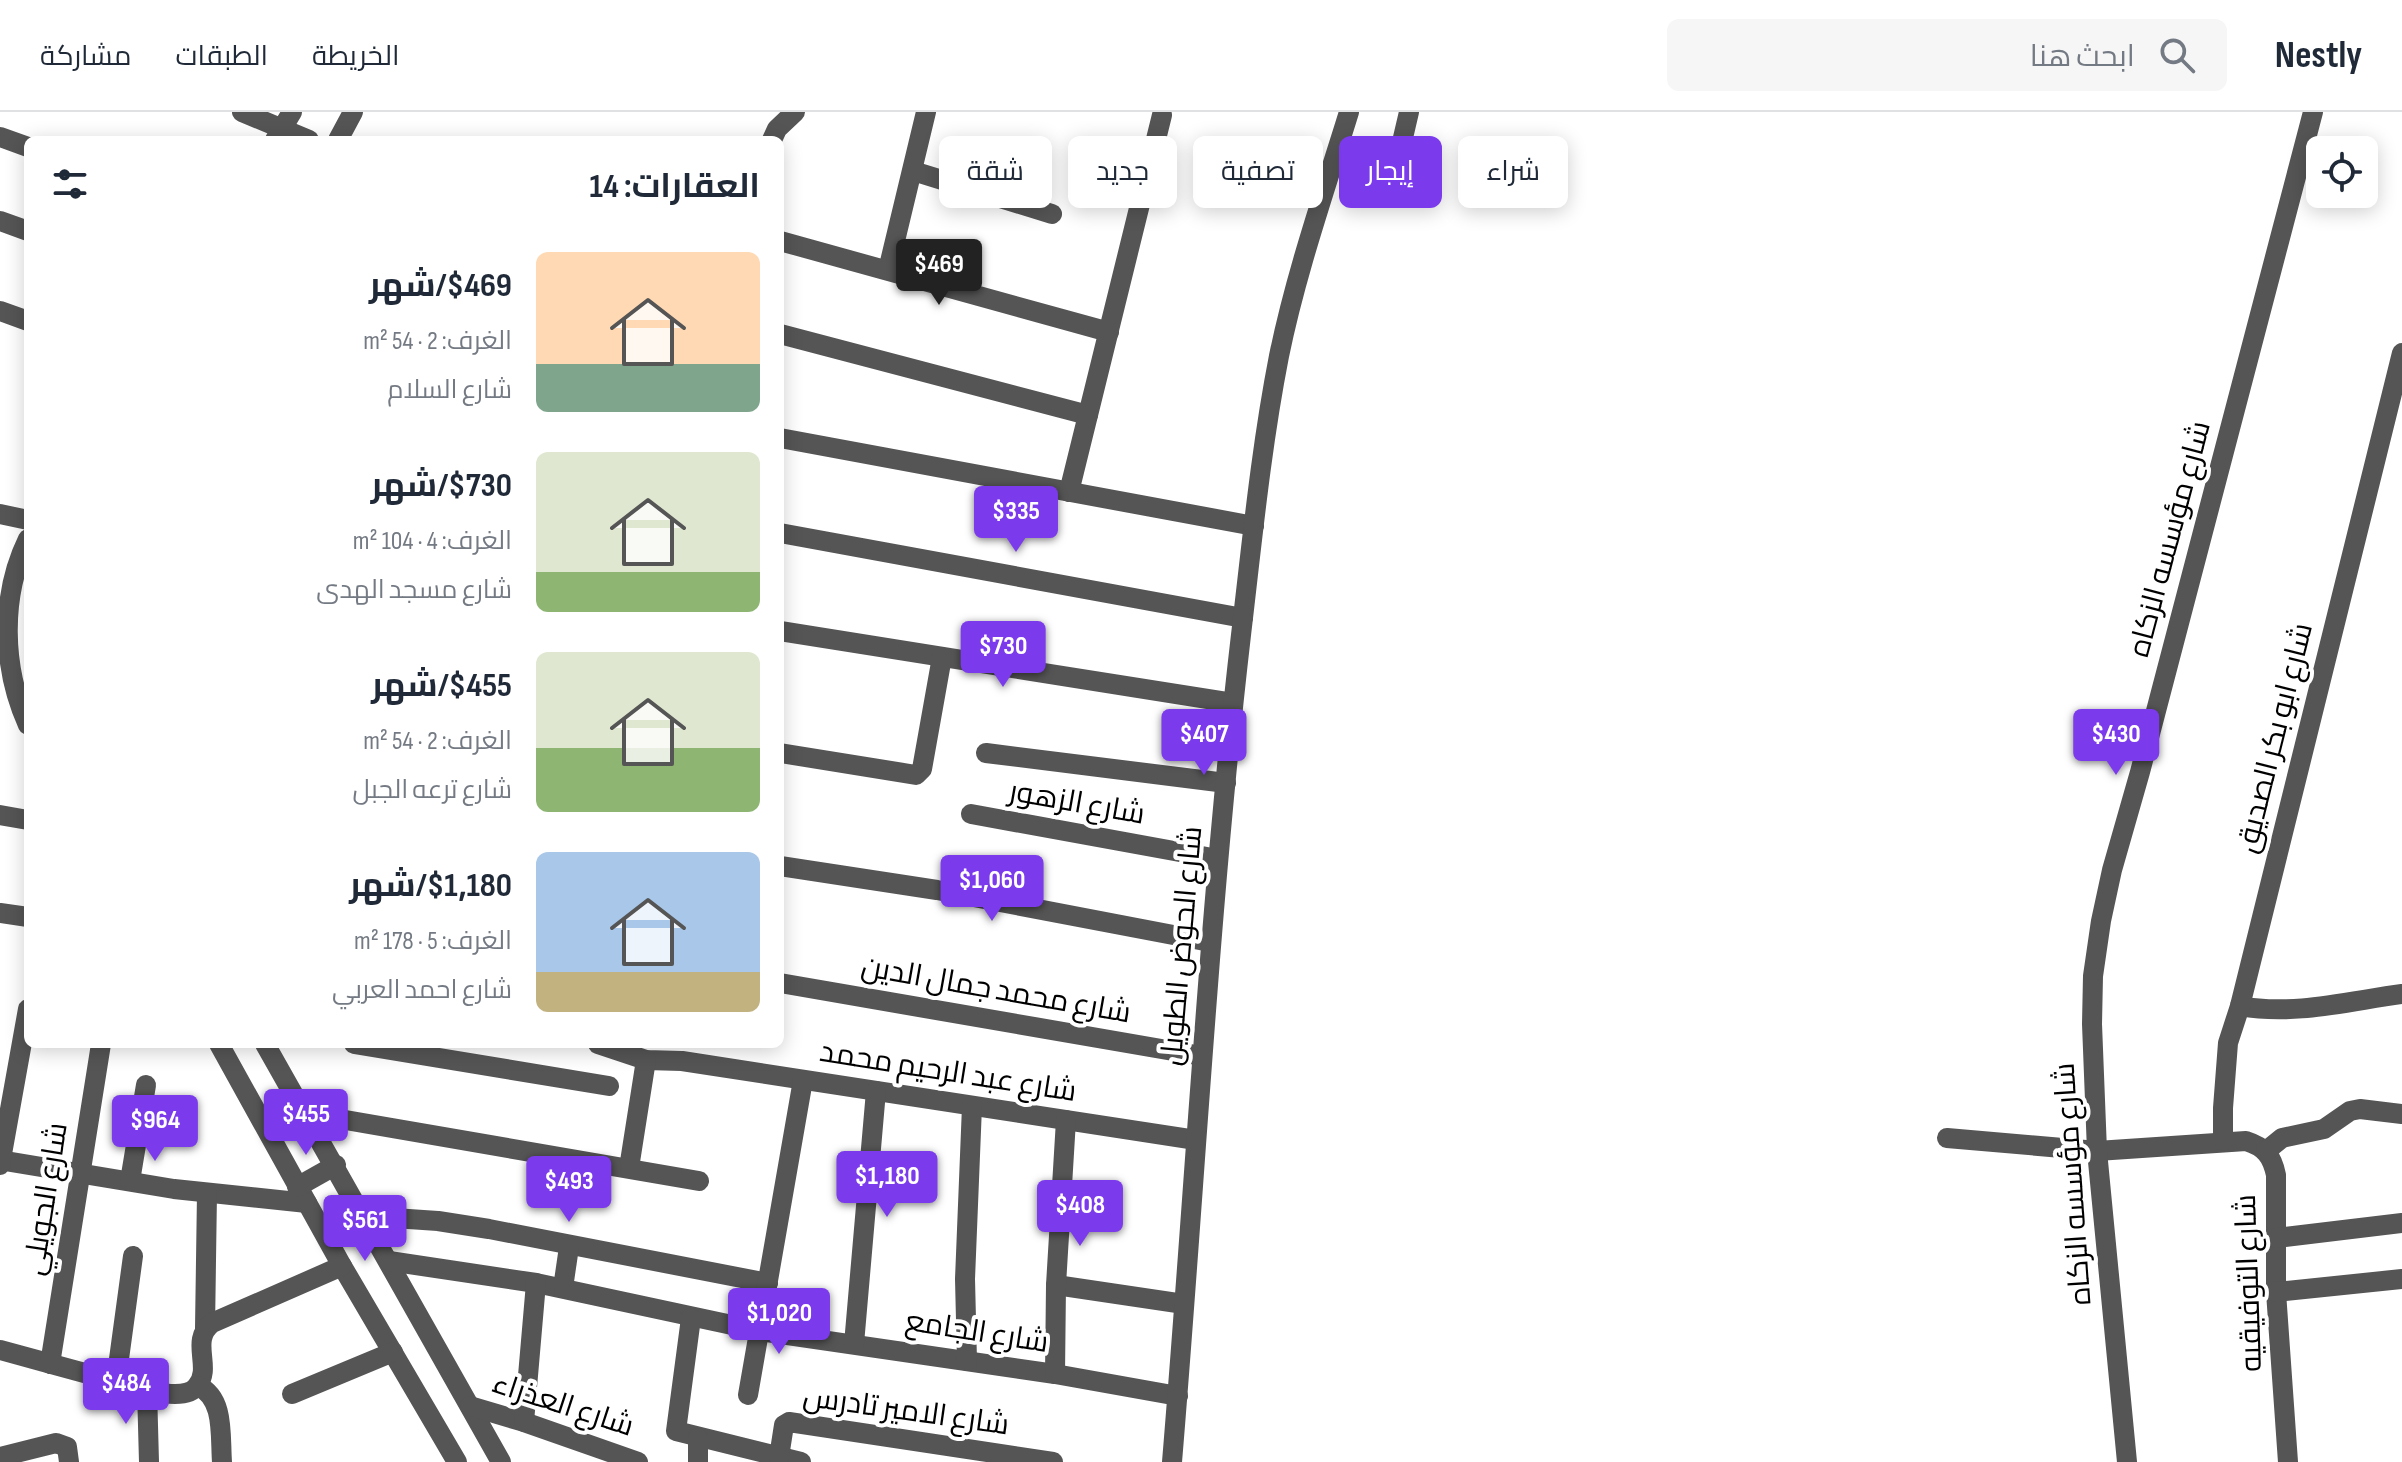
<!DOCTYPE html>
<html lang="ar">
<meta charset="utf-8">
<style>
:root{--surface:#fff;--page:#f6f6f7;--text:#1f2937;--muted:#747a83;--line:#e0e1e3;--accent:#7c3aed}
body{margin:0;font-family:"Sofia Sans Condensed",Cairo,sans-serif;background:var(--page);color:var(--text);direction:rtl;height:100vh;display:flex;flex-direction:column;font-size:30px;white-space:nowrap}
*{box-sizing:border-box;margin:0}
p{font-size:26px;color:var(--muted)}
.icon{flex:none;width:44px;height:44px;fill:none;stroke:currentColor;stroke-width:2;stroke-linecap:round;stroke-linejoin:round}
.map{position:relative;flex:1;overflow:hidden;direction:ltr}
.panel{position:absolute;left:24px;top:24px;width:760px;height:912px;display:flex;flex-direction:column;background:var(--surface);border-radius:12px;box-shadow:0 4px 20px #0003;direction:rtl}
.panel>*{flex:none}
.top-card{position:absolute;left:808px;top:24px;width:760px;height:72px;direction:rtl;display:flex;gap:16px}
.buttons{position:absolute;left:2306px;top:24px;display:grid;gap:16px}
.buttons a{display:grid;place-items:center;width:72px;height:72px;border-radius:12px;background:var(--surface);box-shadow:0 4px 20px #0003;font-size:40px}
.price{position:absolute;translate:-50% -68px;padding:0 18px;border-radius:8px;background:var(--accent);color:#fff;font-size:26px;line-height:52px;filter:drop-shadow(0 2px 4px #0008)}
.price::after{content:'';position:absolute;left:50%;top:48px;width:24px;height:18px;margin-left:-12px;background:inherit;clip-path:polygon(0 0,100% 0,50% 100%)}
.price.current{background:#222;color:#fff}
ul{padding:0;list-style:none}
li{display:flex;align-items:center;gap:24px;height:200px;padding:0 24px}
li span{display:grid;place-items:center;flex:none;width:224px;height:160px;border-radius:12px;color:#555}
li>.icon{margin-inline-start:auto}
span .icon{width:96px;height:96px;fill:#fffc;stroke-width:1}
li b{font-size:34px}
h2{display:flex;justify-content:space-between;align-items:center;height:96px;padding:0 24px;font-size:34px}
.pill{padding:0 28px;border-radius:12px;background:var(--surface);box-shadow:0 4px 20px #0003;font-size:28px;line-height:72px}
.pill.current{background:var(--accent);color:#fff}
header{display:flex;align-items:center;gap:48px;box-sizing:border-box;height:112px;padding:0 40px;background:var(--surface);border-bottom:2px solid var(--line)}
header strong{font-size:38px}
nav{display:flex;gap:44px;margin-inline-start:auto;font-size:28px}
.search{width:560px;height:72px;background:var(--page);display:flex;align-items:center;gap:20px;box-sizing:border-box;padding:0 28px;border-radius:12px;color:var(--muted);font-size:30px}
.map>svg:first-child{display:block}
</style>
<header>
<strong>Nestly</strong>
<div class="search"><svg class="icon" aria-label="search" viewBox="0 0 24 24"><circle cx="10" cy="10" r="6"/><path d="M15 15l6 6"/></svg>ابحث هنا</div>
<nav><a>الخريطة</a><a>الطبقات</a><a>مشاركة</a></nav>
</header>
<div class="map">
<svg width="2402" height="1350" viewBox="0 0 2402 1350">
<rect width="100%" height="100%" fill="#fff"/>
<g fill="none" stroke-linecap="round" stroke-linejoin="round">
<g stroke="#555" stroke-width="20">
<polyline points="242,0 309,28"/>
<polyline points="0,25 28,35"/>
<polyline points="275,28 292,0"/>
<polyline points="338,28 353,0"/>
<polyline points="772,28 777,17 795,0"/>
<polyline points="1402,30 1409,0"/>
<polyline points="913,59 1052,102"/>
<polyline points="0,109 28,119"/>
<polyline points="780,129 1109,220"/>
<polyline points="888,158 926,0"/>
<polyline points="0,199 28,209"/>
<polyline points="780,222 1088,303"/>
<polyline points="780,326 1254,414"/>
<polyline points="1069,380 1162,3"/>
<polyline points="0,402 28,408"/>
<polyline points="780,421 1243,506"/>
<path d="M28,427C0,484 2,556 28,613"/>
<polyline points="780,519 1233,591"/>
<polyline points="780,641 916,663 922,657 942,545"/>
<polyline points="986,641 1226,671"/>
<polyline points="971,702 1218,747"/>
<polyline points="0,703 28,708"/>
<polyline points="780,754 937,778 1210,830"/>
<polyline points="0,801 28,805"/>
<polyline points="780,871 1202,944"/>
<path d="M2240,894C2294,904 2349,889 2402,882"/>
<polyline points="219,932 342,1154 457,1350"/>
<polyline points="265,932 501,1350"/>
<polyline points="354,932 609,974"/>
<polyline points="598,932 646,948 682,949 1196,1028"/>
<polyline points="305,1001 699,1069"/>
<path d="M1947,1026L2097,1039L2246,1029C2265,1035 2272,1044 2276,1063V1180L2288,1350"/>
<polyline points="2223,1029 2223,996 2228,931 2240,894 2402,241"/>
<polyline points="2266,1039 2282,1026 2324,1017 2350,999 2360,997 2402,1002"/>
<polyline points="0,1048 174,1077 307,1091"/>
<polyline points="0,1053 28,897"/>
<polyline points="629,1056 646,948"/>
<polyline points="130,1069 146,973"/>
<polyline points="297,1075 336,1053"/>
<polyline points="364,1104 438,1109 489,1117 768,1171"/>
<polyline points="2276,1126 2402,1111"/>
<polyline points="389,1149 536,1171 760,1219 1055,1262 1178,1284"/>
<polyline points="1056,1173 1184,1192"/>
<polyline points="563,1176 569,1135"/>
<polyline points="2276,1180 2402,1167"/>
<polyline points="691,1206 676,1319 801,1350"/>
<polyline points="205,1217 207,1081"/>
<polyline points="854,1232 876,979"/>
<path d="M0,1238C38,1248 76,1259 114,1269C133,1274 154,1282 175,1282C182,1282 192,1281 197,1274C213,1255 189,1229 212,1211L342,1154"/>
<polyline points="967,1249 965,1167 972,994"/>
<polyline points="50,1252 101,932"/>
<polyline points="1055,1262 1056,1173 1066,1008"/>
<polyline points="116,1269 133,1144"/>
<path d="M198,1274C225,1286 220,1324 222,1350"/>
<polyline points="147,1277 149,1350"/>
<polyline points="292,1282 393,1240"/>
<polyline points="748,1283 803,968"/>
<polyline points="470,1294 524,1310 638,1350"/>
<polyline points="524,1310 536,1171"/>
<polyline points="698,1326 698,1350"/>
<polyline points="0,1345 56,1331 67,1335 69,1350"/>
<polyline points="779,1345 784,1313 789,1310 1053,1350"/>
<path d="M1172,1350C1195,1074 1209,798 1241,523C1252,430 1261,336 1279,244C1296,161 1324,81 1349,0"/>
<polyline points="2127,1350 2097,1039 2092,912 2093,864 2101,809 2112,758 2140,660 2313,0"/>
</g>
</g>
<g text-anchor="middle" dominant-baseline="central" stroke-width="8" stroke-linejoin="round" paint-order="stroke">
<g font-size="30" fill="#000" stroke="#fff">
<text transform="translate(2170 427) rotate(-75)">شارع مؤسسه الزكاه</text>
<text transform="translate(2275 626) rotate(-76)">شارع ابو بكر الصديق</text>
<text transform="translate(1077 691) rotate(10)">شارع الزهور</text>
<text transform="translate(1182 834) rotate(-85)">شارع الحوض الطويل</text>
<text transform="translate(996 878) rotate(10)">شارع محمد جمال الدين</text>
<text transform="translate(948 960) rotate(9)">شارع عبد الرحيم محمد</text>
<text transform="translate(2073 1072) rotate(-94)">شارع مؤسسه الزكاه</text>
<text transform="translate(46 1087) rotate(-81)">شارع الجويلي</text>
<text transform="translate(2249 1171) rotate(-92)">شارع التوفيقيه</text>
<text transform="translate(977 1220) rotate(9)">شارع الجامع</text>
<text transform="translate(563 1293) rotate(18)">شارع العذراء</text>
<text transform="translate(906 1299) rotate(8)">شارع الامير تادرس</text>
</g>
</g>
</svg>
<div class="buttons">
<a><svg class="icon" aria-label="locate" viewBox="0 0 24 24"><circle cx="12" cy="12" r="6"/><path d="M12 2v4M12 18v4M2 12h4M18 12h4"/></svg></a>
</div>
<b class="price current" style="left:939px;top:195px">$469</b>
<b class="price" style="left:1016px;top:442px">$335</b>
<b class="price" style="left:1003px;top:577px">$730</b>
<b class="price" style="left:1204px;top:665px">$407</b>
<b class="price" style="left:2116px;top:665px">$430</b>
<b class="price" style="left:992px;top:811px">$1,060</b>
<b class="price" style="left:306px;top:1045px">$455</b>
<b class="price" style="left:155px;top:1051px">$964</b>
<b class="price" style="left:887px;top:1107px">$1,180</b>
<b class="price" style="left:569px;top:1112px">$493</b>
<b class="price" style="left:1080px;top:1136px">$408</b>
<b class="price" style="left:365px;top:1151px">$561</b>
<b class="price" style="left:779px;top:1244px">$1,020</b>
<b class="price" style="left:126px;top:1314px">$484</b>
<div class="top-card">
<a class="pill">شراء</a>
<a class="pill current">إيجار</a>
<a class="pill">تصفية</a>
<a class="pill">جديد</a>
<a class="pill">شقة</a>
</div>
<section class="panel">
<h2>العقارات: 14<svg class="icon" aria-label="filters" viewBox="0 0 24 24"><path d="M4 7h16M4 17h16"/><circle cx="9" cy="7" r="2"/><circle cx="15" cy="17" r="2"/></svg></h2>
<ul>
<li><span style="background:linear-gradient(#ffd9b3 70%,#7fa58c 0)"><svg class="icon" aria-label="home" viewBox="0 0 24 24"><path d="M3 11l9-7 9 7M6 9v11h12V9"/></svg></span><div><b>$469/شهر</b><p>الغرف: 2 · 54 m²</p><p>شارع السلام</p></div></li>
<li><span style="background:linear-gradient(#dfe7d0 75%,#8fb573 0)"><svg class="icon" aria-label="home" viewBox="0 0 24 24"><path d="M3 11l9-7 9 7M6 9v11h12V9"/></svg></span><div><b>$730/شهر</b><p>الغرف: 4 · 104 m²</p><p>شارع مسجد الهدى</p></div></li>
<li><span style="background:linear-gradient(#dfe7d0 60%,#8fb573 0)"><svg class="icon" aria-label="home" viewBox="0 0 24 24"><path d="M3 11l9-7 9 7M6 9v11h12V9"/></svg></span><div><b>$455/شهر</b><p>الغرف: 2 · 54 m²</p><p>شارع ترعه الجبل</p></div></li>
<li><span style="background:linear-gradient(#a9c7e8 75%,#c2b280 0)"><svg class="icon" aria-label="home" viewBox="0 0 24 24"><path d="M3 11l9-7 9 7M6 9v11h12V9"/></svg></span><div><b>$1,180/شهر</b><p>الغرف: 5 · 178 m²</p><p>شارع احمد العربي</p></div></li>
</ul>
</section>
</div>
